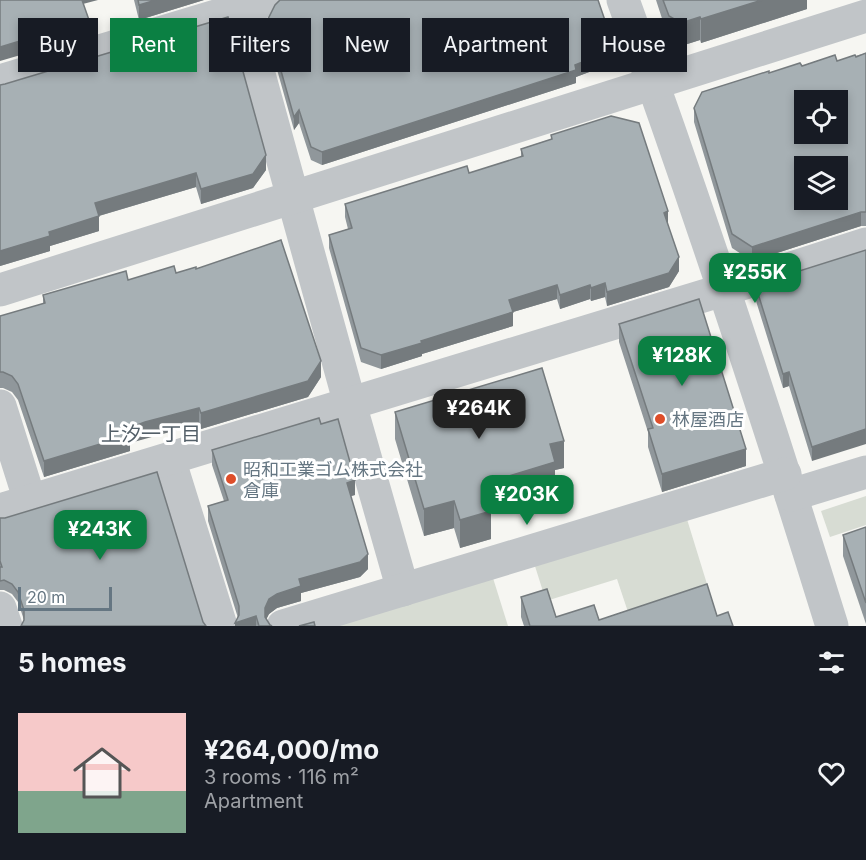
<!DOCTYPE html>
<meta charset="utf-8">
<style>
:root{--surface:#171b24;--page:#20242c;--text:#f1f3f6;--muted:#9ea1a6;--accent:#0b8043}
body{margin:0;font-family:Inter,"Noto Sans JP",sans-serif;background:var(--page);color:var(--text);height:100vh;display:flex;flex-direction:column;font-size:22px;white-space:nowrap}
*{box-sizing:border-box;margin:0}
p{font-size:20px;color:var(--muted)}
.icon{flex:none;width:33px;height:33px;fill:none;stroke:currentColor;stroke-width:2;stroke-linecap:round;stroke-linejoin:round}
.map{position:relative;height:626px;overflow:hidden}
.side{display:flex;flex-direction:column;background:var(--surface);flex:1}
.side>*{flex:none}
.hud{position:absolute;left:18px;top:18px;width:831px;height:54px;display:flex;gap:12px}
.tools{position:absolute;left:794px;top:90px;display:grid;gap:12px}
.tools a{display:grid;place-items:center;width:54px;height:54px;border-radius:0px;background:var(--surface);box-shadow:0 3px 9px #0003;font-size:30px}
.scale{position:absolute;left:18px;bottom:15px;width:94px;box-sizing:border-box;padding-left:6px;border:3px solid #657682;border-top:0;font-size:16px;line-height:21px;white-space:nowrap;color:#657682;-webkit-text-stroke:4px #fff;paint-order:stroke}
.price{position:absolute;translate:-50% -51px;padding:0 14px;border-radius:12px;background:var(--accent);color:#fff;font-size:20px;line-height:39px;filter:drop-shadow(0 2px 3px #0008)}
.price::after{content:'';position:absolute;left:50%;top:36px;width:18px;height:14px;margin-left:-9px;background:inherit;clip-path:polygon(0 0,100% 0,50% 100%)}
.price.active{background:#222;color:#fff}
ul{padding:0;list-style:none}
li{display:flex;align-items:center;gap:18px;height:150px;padding:0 18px}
li span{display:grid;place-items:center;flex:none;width:168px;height:120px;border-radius:0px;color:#555}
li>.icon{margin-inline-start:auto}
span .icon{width:72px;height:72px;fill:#fffc;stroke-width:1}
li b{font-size:26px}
h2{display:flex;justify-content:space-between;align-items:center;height:72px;padding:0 18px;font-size:26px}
.pill{padding:0 21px;border-radius:0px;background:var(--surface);box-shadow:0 3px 9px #0003;font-size:21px;line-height:54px}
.pill.active{background:var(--accent);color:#fff}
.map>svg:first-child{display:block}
</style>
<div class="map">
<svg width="866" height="626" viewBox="0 0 866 626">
<rect width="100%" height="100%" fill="#f6f6f2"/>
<g fill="#d7dcd3">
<polygon points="866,496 866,525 830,537 821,511"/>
<polygon points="686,516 711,597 631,621 617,579 546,601 534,563"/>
<polygon points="493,578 508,626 332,626"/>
</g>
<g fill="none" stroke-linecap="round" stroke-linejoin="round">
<g stroke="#c1c5c8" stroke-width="33">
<path d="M623,0C698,207 767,416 832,626"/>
<polyline points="241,9 350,404 403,590"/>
<polyline points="0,81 269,0"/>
<polyline points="0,290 866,16"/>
<polyline points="0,406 30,501"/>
<polyline points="169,459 221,626"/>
<polyline points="791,495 866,472"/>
<polyline points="0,510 723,290 866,244"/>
<polyline points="0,608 6,626"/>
<polyline points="283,626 785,474"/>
</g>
</g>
<g fill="#90979b">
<polygon points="134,0 204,0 139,20"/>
<polygon points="656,0 807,0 807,9 701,43 700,40 681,46 669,40"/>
<polygon points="267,21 611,51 605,66 576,77 576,83 322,165 311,160 299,123 294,130 267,34"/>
<polygon points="866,53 866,226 861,226 752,261 732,248 694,122 694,108 769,73 802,66 837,61"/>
<polygon points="0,85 266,170 253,188 201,204 196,187 99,216 99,231 50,246 50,251 0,266"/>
<polygon points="551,135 668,225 679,271 669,287 607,306 605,297 591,301 590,299 560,309 557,299 513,312 513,326 422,354 422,356 381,369 361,362 329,248 329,235 348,229 345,217 345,204 469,173 521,157 521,149 551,139"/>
<polygon points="866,250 812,461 789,386 783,388 756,301 756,287"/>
<polygon points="196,269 321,377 308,397 201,429 199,424 145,438 130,443 130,451 44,477 18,400 12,392 3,388 0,388 0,316 43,304 43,295 176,273"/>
<polygon points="619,324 746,466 662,492 648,447 648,432 619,342"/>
<polygon points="395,412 564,468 555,470 555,489 490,509 491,539 460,548 454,528 424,536 395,439"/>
<polygon points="321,424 355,495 351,496 368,569 360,577 301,593 301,601 277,608 269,614 266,619 270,625 272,626 235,626 238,618 208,521 208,506 224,501 212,465 212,450"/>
<polygon points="0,518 203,622 24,620 18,602 12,594 4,590 0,590"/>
<polygon points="866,527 866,624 843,556 843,535"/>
<polygon points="521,597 556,617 599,620 717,616 733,626 524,626 521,617"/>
</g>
<g fill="#757b7e">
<polygon points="79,0 98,0 79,5"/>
<polygon points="156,0 204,0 139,20 139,5"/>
<polygon points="762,0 807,0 807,9 701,43 701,19"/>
<polygon points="700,17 700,40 681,46 681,23"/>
<polygon points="89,20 89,35 0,61 0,47"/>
<polygon points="611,38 611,51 605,66 576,77 576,83 322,165 322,152 575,65"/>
<polygon points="299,110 299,123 294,130 294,117"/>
<polygon points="266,155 266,170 253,188 201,204 201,189"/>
<polygon points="196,173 196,187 95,217 95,203"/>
<polygon points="668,211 668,225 664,226 664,213"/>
<polygon points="861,212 861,226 752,261 752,247"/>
<polygon points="99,216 99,231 50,246 50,251 0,266 0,251 49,232"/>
<polygon points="679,257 679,271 669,287 607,306 607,292"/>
<polygon points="605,283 605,297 591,301 591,288"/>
<polygon points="557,285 557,299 513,312 513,326 422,354 422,356 381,369 381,355 421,341 509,300"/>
<polygon points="590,285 590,299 560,309 560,295"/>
<polygon points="321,361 321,377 308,397 201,429 201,413"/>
<polygon points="789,372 789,386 783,388 783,374"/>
<polygon points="199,408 199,424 130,443 130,451 44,477 44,461 124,430 145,422"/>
<polygon points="866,429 866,444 812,461 812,447"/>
<polygon points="564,441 564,468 555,470 555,489 483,511 483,484 550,444"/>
<polygon points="746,449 746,466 662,492 662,474"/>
<polygon points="355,480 355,495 347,497 347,483"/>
<polygon points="454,501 454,528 424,536 424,509"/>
<polygon points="491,511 491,539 460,548 460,520"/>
<polygon points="368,554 368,569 360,577 301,593 301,601 277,608 269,614 265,622 265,608 269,599 277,594 299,579"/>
<polygon points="256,616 256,626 235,626 235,623"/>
</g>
<g fill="#a7b0b4" stroke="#757b7e" stroke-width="1.5" fill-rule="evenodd">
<polygon points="0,0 82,0 89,20 0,47"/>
<polygon points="138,0 156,0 139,5"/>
<polygon points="280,0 598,0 611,38 605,53 575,65 576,70 322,152 311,147 299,110 294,117 267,21 275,5"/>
<polygon points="663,0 762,0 701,19 700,17 681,23 669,16"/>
<polygon points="228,17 266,155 253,174 201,189 196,173 95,203 99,216 49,232 50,236 0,251 0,85 5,84"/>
<path d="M866,53V212H861L752,247L732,234L694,108L702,92L769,71V73L800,63L802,66L835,55L837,61L855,55L856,57ZM804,100H837V134H804ZM804,166H837V200H804Z"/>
<polygon points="611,116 639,123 668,211 664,213 679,257 669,273 607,292 605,283 591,288 590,285 560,295 557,285 509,300 513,312 421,341 422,343 381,355 361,348 329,235 352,228 345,204 467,166 469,173 523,156 521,149 552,139 551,135"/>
<polygon points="281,240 321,361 308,381 201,413 199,408 145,422 124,430 130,435 44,461 18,384 12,376 3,372 0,372 0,316 45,303 43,295 126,271 128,280 174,266 176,273 196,267 196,269"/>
<polygon points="866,250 866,429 812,447 789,372 783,374 756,287 758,284"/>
<polygon points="699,299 746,449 662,474 648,429 653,428 619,324"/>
<polygon points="542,368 564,441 550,444 555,462 483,484 491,511 460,520 454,501 424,509 395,412"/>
<polygon points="319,418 321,424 338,419 355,480 347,483 368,554 360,562 299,579 301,586 277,594 269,599 265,608 265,617 270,625 272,626 259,626 256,616 235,623 239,615 239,606 208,506 228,500 212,450"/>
<polygon points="157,472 203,622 206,626 21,626 24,620 24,610 18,592 12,584 4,580 0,581 0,567 2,567 0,561 0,518 5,518"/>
<polygon points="866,527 866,603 843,535"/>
<polygon points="707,584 717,616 728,612 733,626 530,626 521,597 547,589 556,617 594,605 599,620"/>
<polygon points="314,622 315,626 299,626"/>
</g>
<g fill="#de4e2a" stroke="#fff" stroke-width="2">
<circle cx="660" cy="419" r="6"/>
<circle cx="231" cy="479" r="6"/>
</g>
<g text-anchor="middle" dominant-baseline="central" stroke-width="6" stroke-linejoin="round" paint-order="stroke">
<g font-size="18" fill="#657682" stroke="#fff" text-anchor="start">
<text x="672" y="419">林屋酒店</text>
<text x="243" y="469">昭和工業ゴム株式会社<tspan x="243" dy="21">倉庫</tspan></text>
</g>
<g font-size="20" fill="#535f68" stroke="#fff">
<text x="151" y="434">上汐一丁目</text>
</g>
</g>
</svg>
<div class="tools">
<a><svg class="icon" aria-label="locate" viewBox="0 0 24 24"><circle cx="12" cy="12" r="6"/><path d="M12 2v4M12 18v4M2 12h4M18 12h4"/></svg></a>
<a><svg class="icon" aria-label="layers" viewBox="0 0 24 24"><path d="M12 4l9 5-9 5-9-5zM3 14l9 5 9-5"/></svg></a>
</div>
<div class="scale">20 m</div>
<b class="price" style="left:755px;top:304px">¥255K</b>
<b class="price" style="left:682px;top:387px">¥128K</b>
<b class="price active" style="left:479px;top:440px">¥264K</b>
<b class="price" style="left:527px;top:526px">¥203K</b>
<b class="price" style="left:100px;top:561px">¥243K</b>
<div class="hud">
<a class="pill">Buy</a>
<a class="pill active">Rent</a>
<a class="pill">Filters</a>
<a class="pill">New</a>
<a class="pill">Apartment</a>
<a class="pill">House</a>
</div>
</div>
<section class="side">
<h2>5 homes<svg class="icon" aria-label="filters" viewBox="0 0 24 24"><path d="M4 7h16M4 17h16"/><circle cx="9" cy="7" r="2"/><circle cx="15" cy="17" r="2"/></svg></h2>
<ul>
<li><span style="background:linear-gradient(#f6c9c9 65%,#7fa58c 0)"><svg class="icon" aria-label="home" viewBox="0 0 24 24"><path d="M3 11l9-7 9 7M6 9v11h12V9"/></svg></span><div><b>¥264,000/mo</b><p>3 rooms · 116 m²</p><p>Apartment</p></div><svg class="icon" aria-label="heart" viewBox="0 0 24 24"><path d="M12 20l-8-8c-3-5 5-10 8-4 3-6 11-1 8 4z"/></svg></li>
</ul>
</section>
